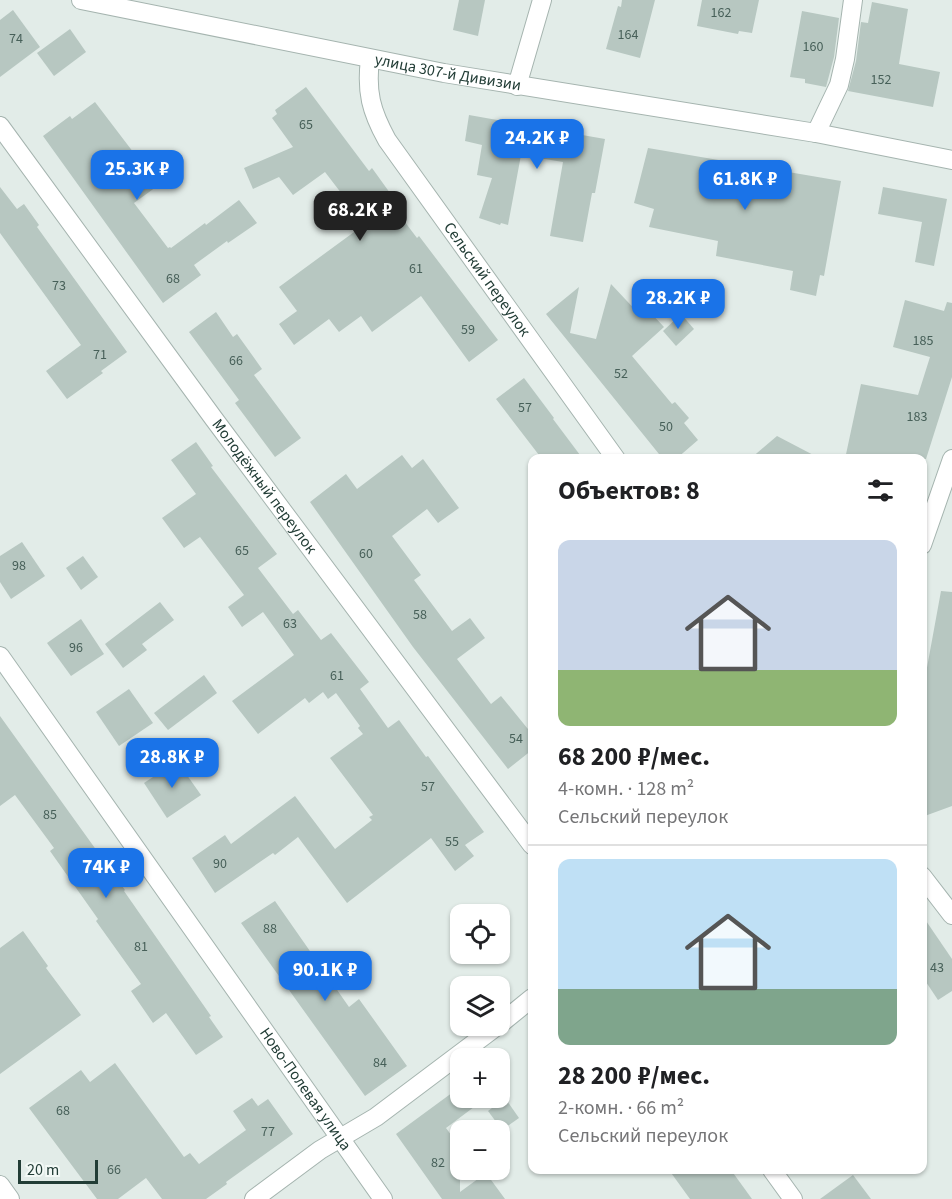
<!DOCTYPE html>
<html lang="ru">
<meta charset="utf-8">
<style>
:root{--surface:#fff;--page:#f2f2f2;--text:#202124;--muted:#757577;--line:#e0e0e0;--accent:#1a73e8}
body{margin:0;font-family:"Source Sans 3",sans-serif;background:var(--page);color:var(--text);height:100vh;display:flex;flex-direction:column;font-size:22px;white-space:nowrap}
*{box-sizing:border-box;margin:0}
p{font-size:20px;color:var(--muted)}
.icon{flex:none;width:33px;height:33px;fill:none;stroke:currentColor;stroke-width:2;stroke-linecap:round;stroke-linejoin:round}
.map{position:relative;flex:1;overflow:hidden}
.details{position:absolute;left:528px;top:454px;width:399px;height:720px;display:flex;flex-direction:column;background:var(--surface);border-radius:12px;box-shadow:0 2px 4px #0004}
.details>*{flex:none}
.controls{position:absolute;left:450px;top:904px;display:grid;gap:12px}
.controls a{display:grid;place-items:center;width:60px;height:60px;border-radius:12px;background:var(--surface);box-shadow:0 2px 4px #0004;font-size:30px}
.scale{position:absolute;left:18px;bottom:15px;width:80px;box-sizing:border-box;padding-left:6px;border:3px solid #223d36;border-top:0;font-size:16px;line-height:21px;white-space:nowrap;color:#223d36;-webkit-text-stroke:4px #f3f9f6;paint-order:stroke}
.price{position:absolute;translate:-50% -51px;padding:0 14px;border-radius:12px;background:var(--accent);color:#fff;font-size:20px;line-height:39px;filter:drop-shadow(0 2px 3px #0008)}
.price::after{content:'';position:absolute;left:50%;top:36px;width:18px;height:14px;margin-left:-9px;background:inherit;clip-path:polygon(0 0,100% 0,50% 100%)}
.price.selected{background:#222;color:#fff}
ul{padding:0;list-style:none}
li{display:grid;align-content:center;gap:12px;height:318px;padding:0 30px}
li+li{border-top:2px solid var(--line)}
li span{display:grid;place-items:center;height:186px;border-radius:12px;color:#555}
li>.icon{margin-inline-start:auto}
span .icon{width:108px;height:108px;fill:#fffc;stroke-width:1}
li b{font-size:26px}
h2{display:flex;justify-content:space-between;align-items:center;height:72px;padding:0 30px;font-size:26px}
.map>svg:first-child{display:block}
</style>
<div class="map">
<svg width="952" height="1199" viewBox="0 0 952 1199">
<rect width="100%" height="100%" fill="#e2ece8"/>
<g fill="#b7c7c1">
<polygon points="459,0 485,0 478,36 453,30"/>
<polygon points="622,0 655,0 640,58 606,49 618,6 621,7"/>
<polygon points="702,0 759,0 752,33 739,31 738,34 697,26"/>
<polygon points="872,2 908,9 899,64 940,72 933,107 848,91 856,61 861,22 868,23"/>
<polygon points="13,10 40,47 0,77 0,20"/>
<polygon points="802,11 839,18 834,57 826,87 805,83 805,79 790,77"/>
<polygon points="70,29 86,52 54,76 37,53"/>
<polygon points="306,87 369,171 372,168 390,193 386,197 417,238 419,236 498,340 469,362 421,296 372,332 361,316 339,332 329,319 294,345 279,324 297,311 279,287 365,224 325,172 293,195 279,177 253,189 244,168 293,147 272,118 277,114 275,110"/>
<polygon points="95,102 143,165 148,161 151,164 165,154 178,171 134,203 168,248 170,247 171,248 205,223 206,225 239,200 257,223 228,243 227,241 194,265 201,275 163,303 43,136 70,116 72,119"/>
<polygon points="469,115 605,139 595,193 592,193 583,242 550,236 563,162 521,155 508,225 501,223 500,225 479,218 492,178 477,175 482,145 465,141"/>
<polygon points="648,148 841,181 824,276 820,275 816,296 790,290 793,271 716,256 718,241 649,227 654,209 634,203"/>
<polygon points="0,187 17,209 24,204 39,225 37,227 127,352 101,371 103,373 67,399 46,371 81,345 0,233"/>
<polygon points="883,187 947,199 934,266 915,262 922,222 878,214"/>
<polygon points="611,284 641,316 648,310 664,327 632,356 672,404 675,402 689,418 684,423 698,440 676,459 663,459 546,314 579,287 570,333 596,339"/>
<polygon points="905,300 944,311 947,302 952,303 952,377 926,459 845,459 861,384 918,395 930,357 893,347"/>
<polygon points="216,312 233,337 237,334 262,369 254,375 301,438 275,457 235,403 239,400 189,332"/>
<polygon points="681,314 694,329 676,346 663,331"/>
<polygon points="524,378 554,418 553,419 583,459 542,459 496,399"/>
<polygon points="777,436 821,459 750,459"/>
<polygon points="196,442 213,466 211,467 277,554 258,568 293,614 298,610 321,640 331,633 369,682 360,689 388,728 399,720 426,757 428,756 484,832 465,845 474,856 455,871 431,838 347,903 298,837 275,855 273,853 215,893 192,858 225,835 231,844 295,796 335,849 372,820 369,817 373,815 330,758 363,734 358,728 360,726 336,693 328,699 323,692 309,703 305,698 258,734 232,701 294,655 263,612 242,627 228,607 244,595 200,537 184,548 162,518 196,494 171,460"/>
<polygon points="402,455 412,468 423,459 459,508 438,523 427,509 392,536 421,575 414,580 452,631 470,618 485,638 457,659 491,704 501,696 532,734 532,750 508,769 413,647 310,502 346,474 357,489"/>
<polygon points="22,542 45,576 11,599 0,582 0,556"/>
<polygon points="83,556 98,577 81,590 66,568"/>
<polygon points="941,591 952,592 952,806 922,817 922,673 926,673"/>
<polygon points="160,602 174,620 142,644 147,650 123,668 105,644"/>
<polygon points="81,619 104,654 71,676 47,643"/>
<polygon points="204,675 217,693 168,730 154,713"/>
<polygon points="129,689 153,723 119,746 96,712"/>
<polygon points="0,716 125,890 124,891 211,1016 209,1017 223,1037 196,1055 166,1013 153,1023 131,991 141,984 96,921 98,919 50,851 54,848 15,795 0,806"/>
<polygon points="177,761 201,795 167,818 144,783"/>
<polygon points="275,901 349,1007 359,999 407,1066 365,1096 241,923"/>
<polygon points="922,915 952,959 952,991 938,1000 922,976"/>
<polygon points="23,931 48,966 46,968 81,1015 0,1074 0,948"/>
<polygon points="115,1063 184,1157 190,1153 199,1164 246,1130 233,1111 252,1098 258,1106 268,1099 293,1134 226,1182 227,1184 206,1199 162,1199 146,1178 118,1199 97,1199 29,1108 81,1070 90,1082"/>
<polygon points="460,1087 460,1098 486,1098 446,1128 460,1147 460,1192 486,1173 505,1199 442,1199 396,1134"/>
<polygon points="505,1098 519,1118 502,1130 488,1111"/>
<polygon points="669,1170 731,1170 752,1199 690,1199"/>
<polygon points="853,1175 871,1199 820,1199"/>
</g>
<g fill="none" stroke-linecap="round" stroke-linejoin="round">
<g stroke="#a5b4af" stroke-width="20">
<g id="minor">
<path id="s1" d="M81,0L444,73L816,133L952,160"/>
<path id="s2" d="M370,59C366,92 371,111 387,140L616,459"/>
<polyline points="517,86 542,0"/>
<path id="s3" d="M0,126L214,419L532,845"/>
<polyline points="816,133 839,85 845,59 853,0"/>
<polyline points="922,545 952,459"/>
<path id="s4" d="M0,656L383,1199"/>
<polyline points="922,876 952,915"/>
<polyline points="500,1024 532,998"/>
<polyline points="772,1170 793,1199"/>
<polyline points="0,1185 10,1199"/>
<polyline points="254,1199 320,1150 376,1117 497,1026"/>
</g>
</g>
<use href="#minor" stroke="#fff" stroke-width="18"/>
</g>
<g text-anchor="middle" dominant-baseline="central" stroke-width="6" stroke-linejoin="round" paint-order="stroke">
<g font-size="14" fill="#476059">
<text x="721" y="13">162</text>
<text x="628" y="35">164</text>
<text x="16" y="39">74</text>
<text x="813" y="47">160</text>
<text x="881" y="80">152</text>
<text x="306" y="125">65</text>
<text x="416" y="269">61</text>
<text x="173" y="279">68</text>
<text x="59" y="286">73</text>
<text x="468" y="330">59</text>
<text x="923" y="341">185</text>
<text x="100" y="355">71</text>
<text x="236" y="361">66</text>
<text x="621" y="374">52</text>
<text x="525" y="408">57</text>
<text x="917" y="417">183</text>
<text x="666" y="427">50</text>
<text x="242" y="551">65</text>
<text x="366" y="554">60</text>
<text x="19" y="566">98</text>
<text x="420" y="615">58</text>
<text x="290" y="624">63</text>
<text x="76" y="648">96</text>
<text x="337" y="676">61</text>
<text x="516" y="739">54</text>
<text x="428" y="787">57</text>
<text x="50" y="815">85</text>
<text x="452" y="842">55</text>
<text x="220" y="864">90</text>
<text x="270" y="929">88</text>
<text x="141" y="947">81</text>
<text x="937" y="968">43</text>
<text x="380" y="1063">84</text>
<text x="63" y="1111">68</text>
<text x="268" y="1132">77</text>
<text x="438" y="1163">82</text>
<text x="114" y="1170">66</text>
</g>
<g font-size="16" fill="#223d36" stroke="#f3f9f6">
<text stroke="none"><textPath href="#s1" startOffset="374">улица 307-й Дивизии</textPath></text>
<text stroke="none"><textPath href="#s2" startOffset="256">Сельский переулок</textPath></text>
<text stroke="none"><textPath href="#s3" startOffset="447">Молодёжный переулок</textPath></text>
<text stroke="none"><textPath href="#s4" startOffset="530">Ново-Полевая улица</textPath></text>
</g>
</g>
</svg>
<div class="controls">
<a><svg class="icon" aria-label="locate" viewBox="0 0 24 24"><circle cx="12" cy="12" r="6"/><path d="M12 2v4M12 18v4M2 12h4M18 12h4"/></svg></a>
<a><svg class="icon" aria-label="layers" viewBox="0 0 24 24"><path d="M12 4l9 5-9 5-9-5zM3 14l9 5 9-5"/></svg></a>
<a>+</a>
<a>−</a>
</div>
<div class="scale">20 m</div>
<b class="price" style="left:537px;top:170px">24.2K ₽</b>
<b class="price" style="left:137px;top:201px">25.3K ₽</b>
<b class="price" style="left:745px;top:211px">61.8K ₽</b>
<b class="price selected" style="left:360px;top:242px">68.2K ₽</b>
<b class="price" style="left:678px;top:330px">28.2K ₽</b>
<b class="price" style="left:172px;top:789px">28.8K ₽</b>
<b class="price" style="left:106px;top:899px">74K ₽</b>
<b class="price" style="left:325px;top:1002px">90.1K ₽</b>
<section class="details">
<h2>Объектов: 8<svg class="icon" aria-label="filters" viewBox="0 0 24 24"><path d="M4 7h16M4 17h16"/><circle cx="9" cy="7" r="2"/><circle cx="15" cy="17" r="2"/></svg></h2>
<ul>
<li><span style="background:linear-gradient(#c9d6e8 70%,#8fb573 0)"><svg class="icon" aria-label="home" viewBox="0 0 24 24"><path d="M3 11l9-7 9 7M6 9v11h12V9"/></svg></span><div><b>68 200 ₽/мес.</b><p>4-комн. · 128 m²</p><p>Сельский переулок</p></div></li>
<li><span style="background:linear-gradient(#bfe0f5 70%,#7fa58c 0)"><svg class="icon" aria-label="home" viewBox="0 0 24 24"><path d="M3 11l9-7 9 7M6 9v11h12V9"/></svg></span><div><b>28 200 ₽/мес.</b><p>2-комн. · 66 m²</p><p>Сельский переулок</p></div></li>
</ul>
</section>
</div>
